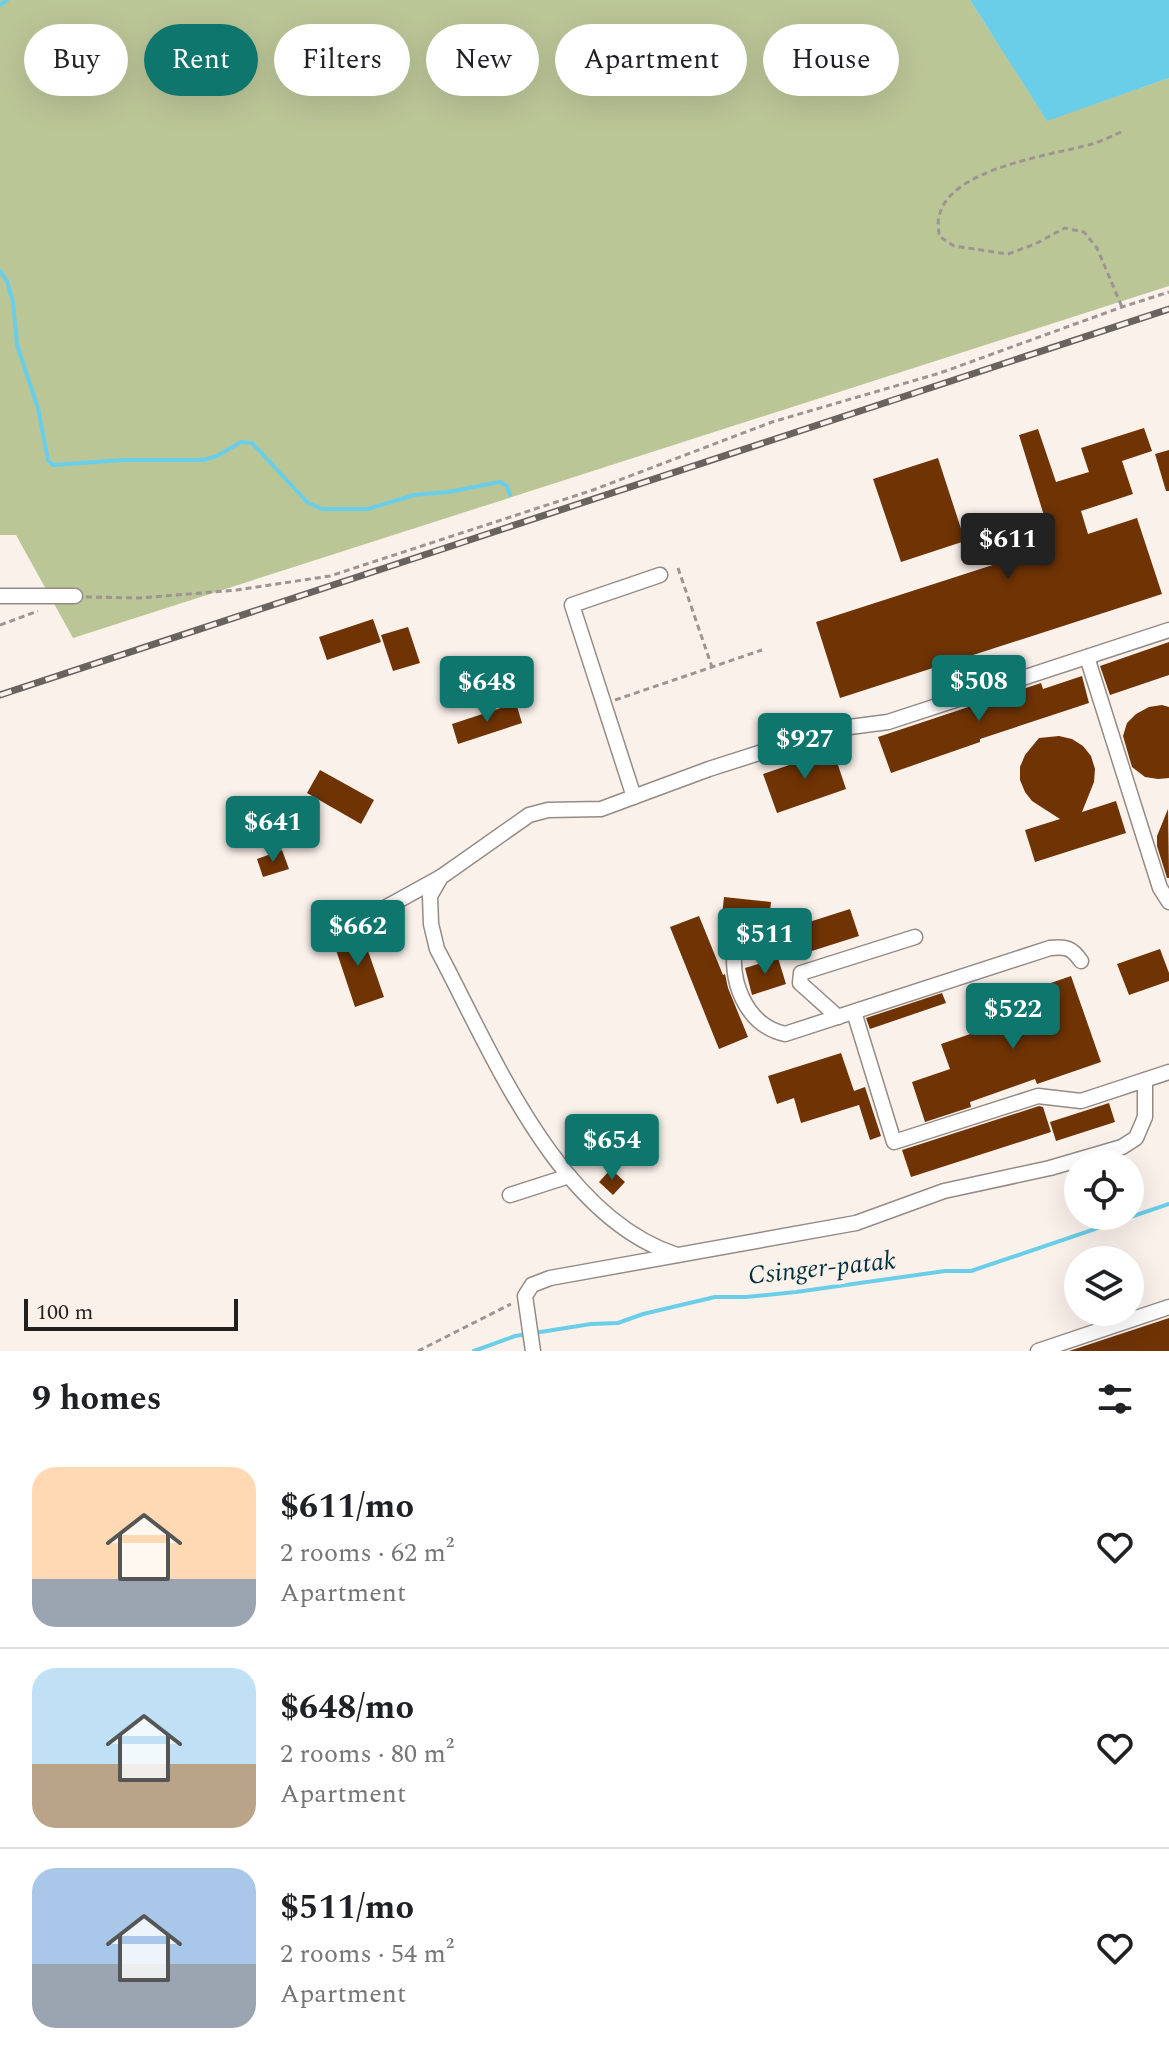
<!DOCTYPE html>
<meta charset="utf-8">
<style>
:root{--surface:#fff;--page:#f6f6f6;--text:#202124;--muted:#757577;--line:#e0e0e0;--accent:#0f766e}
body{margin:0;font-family:Spectral,serif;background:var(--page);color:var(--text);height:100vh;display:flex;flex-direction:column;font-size:30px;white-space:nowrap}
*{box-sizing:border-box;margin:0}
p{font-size:26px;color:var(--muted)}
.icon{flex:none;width:44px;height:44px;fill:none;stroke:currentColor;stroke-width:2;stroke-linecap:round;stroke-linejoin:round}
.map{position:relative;height:1351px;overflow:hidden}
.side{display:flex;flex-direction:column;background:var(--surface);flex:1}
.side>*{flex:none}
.top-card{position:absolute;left:24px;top:24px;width:1122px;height:72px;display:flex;gap:16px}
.tools{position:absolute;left:1064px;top:1150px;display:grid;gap:16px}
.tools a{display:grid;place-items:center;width:80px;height:80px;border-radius:50%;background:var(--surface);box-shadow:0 8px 32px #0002;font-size:40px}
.scale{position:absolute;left:24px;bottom:20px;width:214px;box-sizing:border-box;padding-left:8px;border:4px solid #231f1d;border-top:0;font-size:22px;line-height:28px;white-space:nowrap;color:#231f1d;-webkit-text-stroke:6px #fbf1eb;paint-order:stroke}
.price{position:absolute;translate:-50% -68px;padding:0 18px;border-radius:8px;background:var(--accent);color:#fff;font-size:26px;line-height:52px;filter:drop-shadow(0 2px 4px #0008)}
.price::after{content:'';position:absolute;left:50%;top:48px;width:24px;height:18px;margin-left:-12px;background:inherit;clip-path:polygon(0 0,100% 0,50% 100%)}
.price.active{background:#222;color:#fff}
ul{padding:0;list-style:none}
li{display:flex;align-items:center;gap:24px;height:200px;padding:0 32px}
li+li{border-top:2px solid var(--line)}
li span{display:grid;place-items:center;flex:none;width:224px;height:160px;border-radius:24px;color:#555}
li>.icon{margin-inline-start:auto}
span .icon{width:96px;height:96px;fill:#fffc;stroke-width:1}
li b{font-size:34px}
h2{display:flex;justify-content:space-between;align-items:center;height:96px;padding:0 32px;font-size:34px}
.chip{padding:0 28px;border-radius:36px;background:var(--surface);box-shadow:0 8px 32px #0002;font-size:28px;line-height:72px}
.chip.active{background:var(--accent);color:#fff}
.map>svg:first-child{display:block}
</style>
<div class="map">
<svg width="1169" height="1351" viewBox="0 0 1169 1351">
<rect width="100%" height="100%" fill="#fbf1eb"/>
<polygon fill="#bbc697" points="0,0 970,0 1047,120 1169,78 1169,286 73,638 16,535 0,535"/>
<polygon fill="#6bcee8" points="970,0 1169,0 1169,78 1047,121"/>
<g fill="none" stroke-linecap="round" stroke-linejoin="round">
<g stroke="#6bcee8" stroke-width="4">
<polyline points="0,5 7,0"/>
<polyline points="0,271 7,281 13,302 17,345 38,408 48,460 53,465 123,460 203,460 217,456 241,442 252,443 308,503 322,509 368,509 414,495 448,492 500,482 507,486 510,495"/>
<polyline points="474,1351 515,1336 591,1324 618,1323 643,1314 715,1297 746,1297 796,1292 945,1271 971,1271 1169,1204"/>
</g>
</g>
<g fill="#6f3304">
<polygon points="1144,428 1152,451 1122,461 1133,494 1081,511 1088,534 1137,518 1162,594 840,698 816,622 1002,562 994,539 1046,522 1019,435 1038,429 1056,482 1089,472 1081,448"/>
<polygon points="1169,450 1169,491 1166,491 1155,454"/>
<polygon points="938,458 965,541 901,562 873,479"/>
<polygon points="373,619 381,642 327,660 319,637"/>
<polygon points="408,627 420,663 393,671 381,635"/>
<polygon points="1169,642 1169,675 1110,695 1100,666"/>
<polygon points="1082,676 1089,703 980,739 980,742 891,773 878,737 1041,683 1043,689"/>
<polygon points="516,703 522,723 458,744 452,724"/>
<polygon points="1162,705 1169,707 1169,778 1158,779 1145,777 1132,767 1123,736 1127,723 1136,714 1149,707"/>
<polygon points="1059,736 1072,739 1083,746 1091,756 1095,769 1094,782 1082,812 1116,801 1126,833 1035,862 1025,830 1060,819 1032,801 1025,792 1020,780 1020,767 1025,755 1039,738"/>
<polygon points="833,750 846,789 777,813 763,774"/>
<polygon points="320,770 374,800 361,824 307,793"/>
<polygon points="1168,809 1169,878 1167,878 1157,846 1157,836"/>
<polygon points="282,850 289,869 263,877 257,859"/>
<polygon points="724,897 771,902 768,931 721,926"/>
<polygon points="850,909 859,936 793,957 784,930"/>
<polygon points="699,916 723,975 725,974 728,988 748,1037 719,1049 670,927"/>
<polygon points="360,928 384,997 355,1007 332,938"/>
<polygon points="1160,949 1169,973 1169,981 1129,995 1117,964"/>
<polygon points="778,958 786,984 752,995 745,968"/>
<polygon points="1071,976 1101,1062 1037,1084 1035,1079 970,1102 971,1107 925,1122 912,1082 950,1069 941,1044 1014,1019 1007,998"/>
<polygon points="942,993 946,1003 870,1029 866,1018"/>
<polygon points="841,1053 854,1091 865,1087 881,1136 870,1140 859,1105 801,1123 794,1098 777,1104 768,1076"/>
<polygon points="1109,1103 1115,1122 1056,1141 1050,1122"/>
<polygon points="1039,1106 1043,1107 1051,1132 911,1177 902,1150"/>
<polygon points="611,1169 625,1182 613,1195 599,1182"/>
<polygon points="1169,1318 1169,1351 1069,1351"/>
</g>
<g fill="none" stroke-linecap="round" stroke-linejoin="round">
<g stroke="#938b86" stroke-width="17">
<g id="minor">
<polyline points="0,596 75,596"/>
<polyline points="1087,657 1160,888 1169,902"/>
<polyline points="634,797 572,605 660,575"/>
<polyline points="346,922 383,909 441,877"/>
<path d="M736,942C728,979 745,1025 785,1034L1050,948C1066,946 1072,948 1081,961"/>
<polyline points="854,1012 894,1142 1038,1096 1081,1101 1169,1072"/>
<polyline points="838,1017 800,983 801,973 915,937"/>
<polyline points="510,1195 569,1176"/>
<path d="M677,1255C557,1217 492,1052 437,949L431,924L430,896L441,877L529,815L548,810L601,809L709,769L834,729L888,722L1169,630"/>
<polyline points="533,1351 525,1296 532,1285 550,1278 856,1223 944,1191 1050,1168 1122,1147 1136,1138 1145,1117 1145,1080"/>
<polyline points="1038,1351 1169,1307"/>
</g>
</g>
<g stroke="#9d9591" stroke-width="3" stroke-dasharray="6 4" stroke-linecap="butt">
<path d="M1121,132C1112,136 1102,141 1092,144C1053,155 948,168 939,217C937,222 939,230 939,236L954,246L1008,254L1035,244L1065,228L1084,232L1097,248L1122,307"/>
<polyline points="678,568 712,667"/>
<polyline points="86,597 140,598 237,590 330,576 593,490 772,422 940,373 1122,307 1169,292"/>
<polyline points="0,625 38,611"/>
<polyline points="615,700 762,650"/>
<polyline points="418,1351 511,1304"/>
</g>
<use href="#minor" stroke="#fff" stroke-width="14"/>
<g stroke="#696360" stroke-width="7">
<polyline id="rail" points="0,695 1169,309"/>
</g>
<use href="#rail" stroke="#fbf1eb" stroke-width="4" stroke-dasharray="12" stroke-linecap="butt"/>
</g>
<g text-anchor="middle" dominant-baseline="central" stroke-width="8" stroke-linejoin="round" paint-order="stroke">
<g font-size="26" font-style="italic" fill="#00303b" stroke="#fbf1eb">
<text transform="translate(822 1268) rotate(-6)">Csinger-patak</text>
</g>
</g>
</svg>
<div class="tools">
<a><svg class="icon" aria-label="locate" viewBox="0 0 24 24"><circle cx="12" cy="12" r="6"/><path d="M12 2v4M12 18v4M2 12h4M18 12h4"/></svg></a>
<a><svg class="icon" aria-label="layers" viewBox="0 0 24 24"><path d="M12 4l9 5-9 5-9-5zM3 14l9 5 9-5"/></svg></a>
</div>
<div class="scale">100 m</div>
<b class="price active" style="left:1008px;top:581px">$611</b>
<b class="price" style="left:979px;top:723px">$508</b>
<b class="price" style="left:487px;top:724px">$648</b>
<b class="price" style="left:805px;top:781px">$927</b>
<b class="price" style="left:273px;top:864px">$641</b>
<b class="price" style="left:358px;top:968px">$662</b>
<b class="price" style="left:765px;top:976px">$511</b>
<b class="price" style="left:1013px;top:1051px">$522</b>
<b class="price" style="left:612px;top:1182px">$654</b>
<div class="top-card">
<a class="chip">Buy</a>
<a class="chip active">Rent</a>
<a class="chip">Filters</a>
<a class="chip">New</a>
<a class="chip">Apartment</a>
<a class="chip">House</a>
</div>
</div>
<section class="side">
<h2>9 homes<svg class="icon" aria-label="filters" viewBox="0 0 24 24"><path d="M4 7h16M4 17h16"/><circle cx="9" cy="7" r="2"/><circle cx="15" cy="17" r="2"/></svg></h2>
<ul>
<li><span style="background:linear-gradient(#ffd9b3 70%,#9aa5b1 0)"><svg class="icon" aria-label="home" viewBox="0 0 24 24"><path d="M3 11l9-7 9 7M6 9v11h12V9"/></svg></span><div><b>$611/mo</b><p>2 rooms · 62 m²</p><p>Apartment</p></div><svg class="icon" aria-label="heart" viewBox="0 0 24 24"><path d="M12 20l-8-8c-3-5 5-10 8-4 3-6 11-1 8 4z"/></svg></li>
<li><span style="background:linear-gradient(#bfe0f5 60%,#b9a48a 0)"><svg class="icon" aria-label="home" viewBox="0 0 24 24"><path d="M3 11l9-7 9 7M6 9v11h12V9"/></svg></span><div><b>$648/mo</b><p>2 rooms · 80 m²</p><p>Apartment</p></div><svg class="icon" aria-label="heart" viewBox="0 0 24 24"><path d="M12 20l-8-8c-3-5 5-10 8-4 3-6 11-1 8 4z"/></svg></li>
<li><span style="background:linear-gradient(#a9c7e8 60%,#9aa5b1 0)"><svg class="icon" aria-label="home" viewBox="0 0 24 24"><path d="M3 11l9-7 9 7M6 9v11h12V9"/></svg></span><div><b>$511/mo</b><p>2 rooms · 54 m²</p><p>Apartment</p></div><svg class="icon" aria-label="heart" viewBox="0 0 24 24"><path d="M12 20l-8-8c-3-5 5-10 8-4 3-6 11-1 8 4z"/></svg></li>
</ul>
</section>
